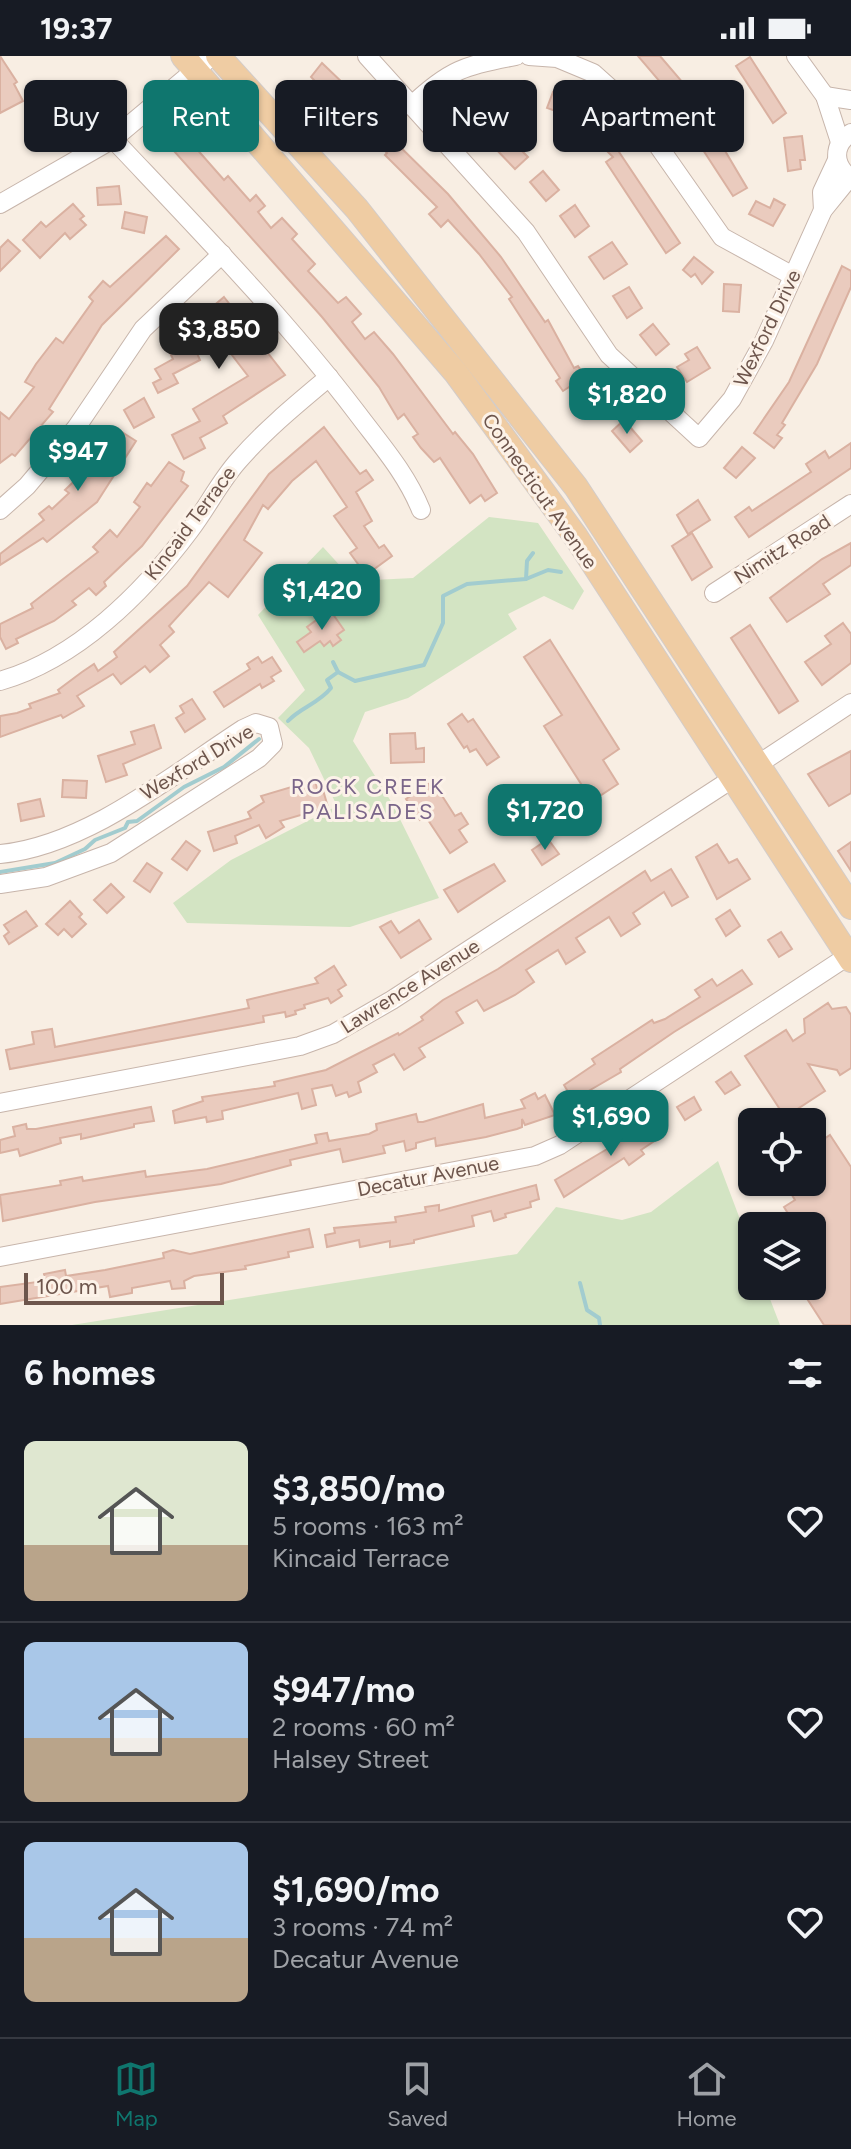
<!DOCTYPE html>
<meta charset="utf-8">
<style>
:root{--surface:#171b24;--page:#20242c;--text:#f1f3f6;--muted:#9ea1a6;--line:#363941;--accent:#0f766e}
body{margin:0;font-family:Figtree,sans-serif;background:var(--page);color:var(--text);height:100vh;display:flex;flex-direction:column;font-size:30px;white-space:nowrap}
*{box-sizing:border-box;margin:0}
p{font-size:26px;color:var(--muted)}
.icon{flex:none;width:44px;height:44px;fill:none;stroke:currentColor;stroke-width:2;stroke-linecap:round;stroke-linejoin:round}
.map{position:relative;height:1269px;overflow:hidden}
.details{display:flex;flex-direction:column;background:var(--surface);flex:1}
.details>*{flex:none}
.guide{position:absolute;left:24px;top:24px;width:804px;height:72px;display:flex;gap:16px}
.controls{position:absolute;left:738px;top:1052px;display:grid;gap:16px}
.controls a{display:grid;place-items:center;width:88px;height:88px;border-radius:12px;background:var(--surface);box-shadow:0 2px 6px #0004;font-size:40px}
.scale{position:absolute;left:24px;bottom:20px;width:200px;box-sizing:border-box;padding-left:8px;border:4px solid #6d554c;border-top:0;font-size:22px;line-height:28px;white-space:nowrap;color:#6d554c;-webkit-text-stroke:6px #fcf2e8;paint-order:stroke}
.price{position:absolute;translate:-50% -68px;padding:0 18px;border-radius:16px;background:var(--accent);color:#fff;font-size:26px;line-height:52px;filter:drop-shadow(0 2px 4px #0008)}
.price::after{content:'';position:absolute;left:50%;top:48px;width:24px;height:18px;margin-left:-12px;background:inherit;clip-path:polygon(0 0,100% 0,50% 100%)}
.price.active{background:#222;color:#fff}
ul{padding:0;list-style:none}
li{display:flex;align-items:center;gap:24px;height:200px;padding:0 24px}
li+li{border-top:2px solid var(--line)}
li span{display:grid;place-items:center;flex:none;width:224px;height:160px;border-radius:12px;color:#555}
li>.icon{margin-inline-start:auto}
span .icon{width:96px;height:96px;fill:#fffc;stroke-width:1}
li b{font-size:34px}
h2{display:flex;justify-content:space-between;align-items:center;height:96px;padding:0 24px;font-size:34px}
.chip{padding:0 28px;border-radius:12px;background:var(--surface);box-shadow:0 2px 6px #0004;font-size:28px;line-height:72px}
.chip.active{background:var(--accent);color:#fff}
.status{display:flex;justify-content:space-between;align-items:center;height:56px;padding:0 40px;background:var(--surface);direction:ltr}
.status svg{height:22px;fill:currentColor}
.tab-bar{display:flex;justify-content:space-around;align-items:center;height:112px;border-top:2px solid var(--line);background:var(--surface);font-size:22px;color:var(--muted)}
.tab-bar a{display:grid;justify-items:center;gap:4px}
.tab-bar .active{color:var(--accent)}
.map>svg:first-child{display:block}
</style>
<div class="status"><b>19:37</b><svg viewBox="0 0 49 12"><path d="M0 12V9h3v3zM5 12V6h3v6zM10 12V3h3v9zM15 12V0h3v12zM26 1h20v11H26zM47 4h2v5h-2z"/></svg></div>
<div class="map">
<svg width="851" height="1269" viewBox="0 0 851 1269">
<rect width="100%" height="100%" fill="#f8eee3"/>
<g fill="#d3e4c3">
<polygon points="489,461 538,467 584,535 573,554 544,540 508,558 517,573 408,642 365,656 353,685 392,747 439,842 350,871 187,867 173,847 231,804 337,750 309,692 278,662 305,634 258,559 323,491 354,525 413,522"/>
<polygon points="718,1105 752,1195 752,1230 765,1230 780,1269 72,1269 517,1198 556,1151 622,1164 651,1156"/>
</g>
<g fill="none" stroke-linecap="round" stroke-linejoin="round">
<g stroke="#a2cccf" stroke-width="4">
<polyline points="526,523 548,514 561,516"/>
<polyline points="338,616 355,625 424,609 443,567 443,540 467,528 526,523 527,505 533,497"/>
<path d="M288,665C301,651 318,648 331,632L327,624L338,616L333,606"/>
<polyline points="0,816 55,807 85,793 95,784 125,772 128,766 137,765 184,731 224,711 259,683"/>
<polyline points="580,1227 587,1254 599,1262 600,1269"/>
</g>
</g>
<g fill="#eacbbe" stroke="#dab1a1" stroke-width="2">
<polygon points="0,0 17,26 14,28 23,45 0,57"/>
<polygon points="638,0 660,0 684,28 714,76 720,72 727,84 721,88 747,132 733,140 675,51 679,48"/>
<polygon points="750,1 786,57 773,67 736,10"/>
<polygon points="322,7 373,56 391,76 388,79 448,138 501,201 545,266 548,264 574,312 578,310 585,320 582,322 609,350 600,360 595,360 569,331 563,335 556,325 560,322 509,243 512,241 479,198 448,164 441,171 429,158 437,151 385,99 387,97 353,58 350,61 311,21"/>
<polygon points="505,31 524,31 505,47"/>
<polygon points="553,36 576,44 570,60 547,52"/>
<polygon points="473,40 491,60 477,72 460,52"/>
<polygon points="594,58 613,78 609,81 680,187 666,197 606,106 613,101 582,70"/>
<polygon points="180,74 224,124 228,120 250,145 256,139 265,150 258,156 271,172 282,162 297,178 292,183 315,208 308,215 338,247 346,241 361,258 352,266 365,283 374,276 393,298 453,378 455,376 473,398 497,437 485,445 481,439 470,447 440,402 434,406 421,392 413,381 418,378 404,358 398,363 379,331 322,261 165,85"/>
<polygon points="503,76 528,101 515,113 491,88"/>
<polygon points="802,80 805,104 800,104 801,113 788,115 784,82"/>
<polygon points="543,115 559,134 546,145 530,126"/>
<polygon points="119,130 121,148 98,149 97,132"/>
<polygon points="774,143 785,149 773,170 749,158 756,145 770,152"/>
<polygon points="73,148 84,160 80,163 86,169 70,183 65,177 40,202 23,184 41,166 46,171"/>
<polygon points="575,149 589,170 575,181 560,160"/>
<polygon points="125,156 147,161 144,177 122,172"/>
<polygon points="166,180 179,193 102,269 49,353 53,356 15,400 12,398 0,407 0,356 9,363 34,331 25,326 36,308 56,282 63,287 93,245 89,241 103,225 110,231"/>
<polygon points="8,184 20,195 0,215 0,192"/>
<polygon points="612,186 627,208 604,223 589,201"/>
<polygon points="694,201 713,216 702,228 695,218 691,221 683,214"/>
<polygon points="842,210 851,215 851,231 817,308 782,367 785,369 777,379 782,382 774,392 754,377 789,326"/>
<polygon points="724,228 741,229 739,256 723,255"/>
<polygon points="629,231 642,252 627,262 613,240"/>
<polygon points="224,241 285,319 223,360 227,367 200,382 205,392 184,403 172,379 200,365 193,353 248,320 218,281 195,293 200,304 173,318 178,327 158,337 153,327 161,323 155,313 173,303 167,291 182,283 180,278 207,264 203,259"/>
<polygon points="653,268 669,288 656,299 640,279"/>
<polygon points="697,291 710,312 687,326 677,311 689,304 685,298"/>
<polygon points="144,342 154,361 134,372 124,354"/>
<polygon points="624,364 642,385 630,396 612,375"/>
<polygon points="114,371 136,385 97,446 47,486 43,482 0,509 0,498 44,464 39,458 49,450 52,453 69,437 65,434 89,411 87,409"/>
<polygon points="324,371 360,418 366,414 373,424 356,436 372,465 364,470 379,492 384,489 392,500 366,519 350,497 357,492 334,460 347,451 316,405 292,425 268,453 263,449 244,484 262,497 228,541 209,526 169,570 174,576 160,589 169,600 150,616 145,610 121,628 113,618 77,640 84,650 63,662 61,659 0,681 0,660 17,657 31,652 29,648 60,637 58,634 82,616 94,608 98,615 117,601 114,596 187,530 269,418"/>
<polygon points="851,387 851,412 749,481 735,461 749,451 752,455 811,416 806,408 825,395 829,402"/>
<polygon points="742,391 755,402 736,422 724,412"/>
<polygon points="169,406 184,416 181,425 188,430 142,490 104,526 106,530 96,539 89,532 72,545 76,549 54,565 16,583 18,587 6,593 0,581 0,568 33,552 31,548 98,496 93,491 110,474 117,481 140,451 134,446 147,427 151,430"/>
<polygon points="698,444 710,464 688,478 677,459"/>
<polygon points="692,477 712,511 692,524 672,490"/>
<polygon points="851,487 851,509 823,528 830,538 787,566 770,542 822,503"/>
<polygon points="330,554 344,574 337,579 341,584 333,590 330,585 324,590 320,585 304,596 297,586 311,576 307,571"/>
<polygon points="843,567 851,578 851,607 822,629 805,606 831,588 825,580"/>
<polygon points="750,569 798,645 779,657 731,582"/>
<polygon points="550,584 619,693 603,704 618,728 592,745 544,670 562,659 524,601"/>
<polygon points="258,601 262,607 272,601 281,615 271,621 274,625 262,632 260,628 224,651 214,636 250,613 247,608"/>
<polygon points="192,643 205,663 185,676 176,662 184,657 180,650"/>
<polygon points="462,658 468,666 473,663 499,701 487,709 476,693 470,696 467,690 464,692 448,668"/>
<polygon points="154,669 161,692 123,708 127,719 106,726 98,700 135,688 131,676"/>
<polygon points="415,677 416,693 424,692 424,706 391,707 390,678"/>
<polygon points="851,695 851,737 829,750 808,718"/>
<polygon points="63,724 87,725 86,742 62,741"/>
<polygon points="315,724 318,736 323,734 328,751 280,765 284,771 266,782 259,769 235,780 237,787 214,795 208,776 251,762 248,756 264,746 261,740"/>
<polygon points="428,728 434,738 439,735 455,760 461,757 468,768 459,774 467,786 450,797 426,761 420,764 406,743"/>
<polygon points="40,743 44,760 21,765 18,748"/>
<polygon points="548,783 559,798 542,809 532,794"/>
<polygon points="186,785 200,795 187,814 172,803"/>
<polygon points="851,786 851,815 838,795"/>
<polygon points="717,788 729,807 737,803 750,823 717,843 696,801"/>
<polygon points="147,807 162,817 150,836 134,825"/>
<polygon points="494,808 505,825 458,856 444,834"/>
<polygon points="671,813 688,841 672,850 664,836 633,857 640,868 621,880 609,861 576,882 585,896 566,908 558,894 526,914 534,926 515,939 484,955 477,944 456,956 463,967 419,992 425,1001 404,1014 394,998 373,1009 377,1016 358,1026 361,1036 349,1041 347,1036 336,1040 332,1029 312,1033 316,1049 302,1053 298,1037 222,1055 223,1063 207,1066 206,1061 175,1067 173,1055 203,1045 202,1041 275,1030 274,1026 326,1014 398,977 399,979 423,964 421,961 443,944 498,913 645,815 651,825"/>
<polygon points="111,828 124,841 107,857 94,844"/>
<polygon points="70,845 82,858 79,861 86,868 72,881 64,873 58,879 46,868"/>
<polygon points="730,854 740,870 726,880 716,863"/>
<polygon points="26,855 37,870 9,888 4,880 9,876 4,869"/>
<polygon points="419,864 431,883 401,902 380,871 391,865 399,877"/>
<polygon points="781,876 792,893 779,901 768,884"/>
<polygon points="334,910 346,929 338,934 342,940 331,947 328,942 304,949 305,952 295,955 296,958 286,961 285,956 263,960 264,966 10,1013 6,994 34,988 32,976 52,973 55,991 249,952 247,944 318,927 315,922"/>
<polygon points="742,914 752,928 674,976 620,1013 621,1016 573,1044 564,1029 595,1008 592,1003 652,964 654,967 665,963 700,941 695,934 712,923 717,930"/>
<polygon points="828,947 832,953 846,951 851,959 851,1012 840,1019 837,1014 808,1008 825,1035 785,1061 745,1000 786,974 793,985 805,977 804,963"/>
<polygon points="731,1016 740,1029 725,1038 716,1026"/>
<polygon points="535,1037 538,1043 545,1039 555,1059 525,1069 522,1063 522,1071 517,1073 486,1081 436,1090 435,1082 416,1087 416,1092 406,1095 404,1085 383,1090 385,1097 343,1106 340,1093 290,1104 291,1109 221,1128 95,1146 3,1165 0,1139 61,1129 60,1125 82,1121 83,1125 145,1115 146,1121 207,1113 317,1087 315,1079 327,1077 329,1085 369,1078 377,1074 376,1068 416,1058 418,1066 423,1066 483,1048 485,1062 525,1052 521,1044"/>
<polygon points="694,1041 701,1054 685,1064 677,1051"/>
<polygon points="151,1051 154,1065 134,1068 134,1071 81,1083 81,1078 60,1082 61,1087 20,1100 18,1093 0,1097 0,1084 15,1080 13,1071 26,1068 27,1073 36,1073"/>
<polygon points="656,1064 665,1078 641,1094 644,1098 629,1109 624,1102 564,1141 555,1124"/>
<polygon points="830,1079 851,1111 851,1269 824,1269 806,1241 813,1237 812,1170 796,1170 784,1151 795,1144 784,1126 812,1126 812,1091"/>
<polygon points="536,1129 539,1143 530,1146 531,1151 505,1158 506,1161 494,1165 491,1155 472,1160 474,1170 414,1184 414,1187 390,1191 390,1185 360,1191 359,1184 327,1191 325,1179 335,1177 334,1172 396,1166 395,1161 426,1156 425,1151 439,1149 439,1155"/>
<polygon points="309,1173 313,1191 288,1196 289,1201 245,1210 246,1213 194,1220 184,1225 185,1232 172,1233 170,1225 132,1232 132,1237 110,1241 108,1230 0,1248 0,1231 45,1225 44,1218 65,1214 66,1220 105,1214 164,1202 163,1197 173,1194 190,1198"/>
</g>
<g fill="none" stroke-linecap="round" stroke-linejoin="round">
<g stroke="#c7b5ab" stroke-width="20">
<g id="minor">
<polyline points="367,0 526,176 609,299 699,382 732,343 764,285 823,154 849,122"/>
<polyline points="529,0 557,2 593,17 631,51 722,181 793,220"/>
<polyline points="796,0 825,40 840,86"/>
<polyline points="825,40 851,44"/>
<path d="M411,50C449,14 465,9 516,0"/>
<path d="M851,77C832,89 833,110 851,122"/>
<path d="M113,83C197,172 283,260 357,357C381,389 406,417 421,454"/>
<polyline points="0,148 113,83 212,0"/>
<polyline points="823,154 822,136 837,104"/>
<polyline points="0,454 27,430 76,372 143,273 222,198"/>
<polyline points="714,537 851,448"/>
<path d="M0,625C77,603 143,537 190,474C207,452 220,425 239,404C266,373 298,347 329,321"/>
<polyline points="757,709 851,647"/>
<path d="M0,798C86,790 172,719 243,673L256,667L269,671L273,688L259,702L111,797L46,821L0,828"/>
<polyline points="0,1047 300,990 333,978 392,944 732,723"/>
<polyline points="0,1201 535,1100 560,1089 851,898"/>
</g>
</g>
<g stroke="#d3ccc9" stroke-width="26">
<g id="major">
<polyline points="183,0 456,317 576,481 851,904"/>
<polyline points="218,0 357,153 576,431 851,851"/>
</g>
</g>
<use href="#minor" stroke="#fff" stroke-width="18"/>
<use href="#major" stroke="#efcca3" stroke-width="24"/>
</g>
<g text-anchor="middle" dominant-baseline="central" stroke-width="6" stroke-linejoin="round" paint-order="stroke">
<g font-size="20" fill="#6d554c" stroke="#fcf2e8">
<text transform="translate(767 272) rotate(-64)">Wexford Drive</text>
<text transform="translate(540 435) rotate(55)">Connecticut Avenue</text>
<text transform="translate(190 467) rotate(-53)">Kincaid Terrace</text>
<text transform="translate(782 493) rotate(-33)">Nimitz Road</text>
<text transform="translate(197 706) rotate(-31)">Wexford Drive</text>
<text transform="translate(410 930) rotate(-32)">Lawrence Avenue</text>
<text transform="translate(428 1120) rotate(-11)">Decatur Avenue</text>
</g>
<g font-size="22" letter-spacing="2" fill="#7a6589" stroke="#fcf2e8">
<text x="368" y="730">ROCK CREEK<tspan x="368" dy="25">PALISADES</tspan></text>
</g>
</g>
</svg>
<div class="controls">
<a><svg class="icon" aria-label="locate" viewBox="0 0 24 24"><circle cx="12" cy="12" r="6"/><path d="M12 2v4M12 18v4M2 12h4M18 12h4"/></svg></a>
<a><svg class="icon" aria-label="layers" viewBox="0 0 24 24"><path d="M12 4l9 5-9 5-9-5zM3 14l9 5 9-5"/></svg></a>
</div>
<div class="scale">100 m</div>
<b class="price active" style="left:219px;top:315px">$3,850</b>
<b class="price" style="left:627px;top:380px">$1,820</b>
<b class="price" style="left:78px;top:437px">$947</b>
<b class="price" style="left:322px;top:576px">$1,420</b>
<b class="price" style="left:545px;top:796px">$1,720</b>
<b class="price" style="left:611px;top:1102px">$1,690</b>
<div class="guide">
<a class="chip">Buy</a>
<a class="chip active">Rent</a>
<a class="chip">Filters</a>
<a class="chip">New</a>
<a class="chip">Apartment</a>
</div>
</div>
<section class="details">
<h2>6 homes<svg class="icon" aria-label="filters" viewBox="0 0 24 24"><path d="M4 7h16M4 17h16"/><circle cx="9" cy="7" r="2"/><circle cx="15" cy="17" r="2"/></svg></h2>
<ul>
<li><span style="background:linear-gradient(#dfe7d0 65%,#b9a48a 0)"><svg class="icon" aria-label="home" viewBox="0 0 24 24"><path d="M3 11l9-7 9 7M6 9v11h12V9"/></svg></span><div><b>$3,850/mo</b><p>5 rooms · 163 m²</p><p>Kincaid Terrace</p></div><svg class="icon" aria-label="heart" viewBox="0 0 24 24"><path d="M12 20l-8-8c-3-5 5-10 8-4 3-6 11-1 8 4z"/></svg></li>
<li><span style="background:linear-gradient(#a9c7e8 60%,#b9a48a 0)"><svg class="icon" aria-label="home" viewBox="0 0 24 24"><path d="M3 11l9-7 9 7M6 9v11h12V9"/></svg></span><div><b>$947/mo</b><p>2 rooms · 60 m²</p><p>Halsey Street</p></div><svg class="icon" aria-label="heart" viewBox="0 0 24 24"><path d="M12 20l-8-8c-3-5 5-10 8-4 3-6 11-1 8 4z"/></svg></li>
<li><span style="background:linear-gradient(#a9c7e8 60%,#b9a48a 0)"><svg class="icon" aria-label="home" viewBox="0 0 24 24"><path d="M3 11l9-7 9 7M6 9v11h12V9"/></svg></span><div><b>$1,690/mo</b><p>3 rooms · 74 m²</p><p>Decatur Avenue</p></div><svg class="icon" aria-label="heart" viewBox="0 0 24 24"><path d="M12 20l-8-8c-3-5 5-10 8-4 3-6 11-1 8 4z"/></svg></li>
</ul>
</section>
<nav class="tab-bar">
<a class="active"><svg class="icon" aria-label="map" viewBox="0 0 24 24"><path d="M3 6l6-2 6 2 6-2v14l-6 2-6-2-6 2zM9 4v14M15 6v14"/></svg>Map</a>
<a><svg class="icon" aria-label="saved" viewBox="0 0 24 24"><path d="M7 4h10v16l-5-4-5 4z"/></svg>Saved</a>
<a><svg class="icon" aria-label="home" viewBox="0 0 24 24"><path d="M3 11l9-7 9 7M6 9v11h12V9"/></svg>Home</a>
</nav>
